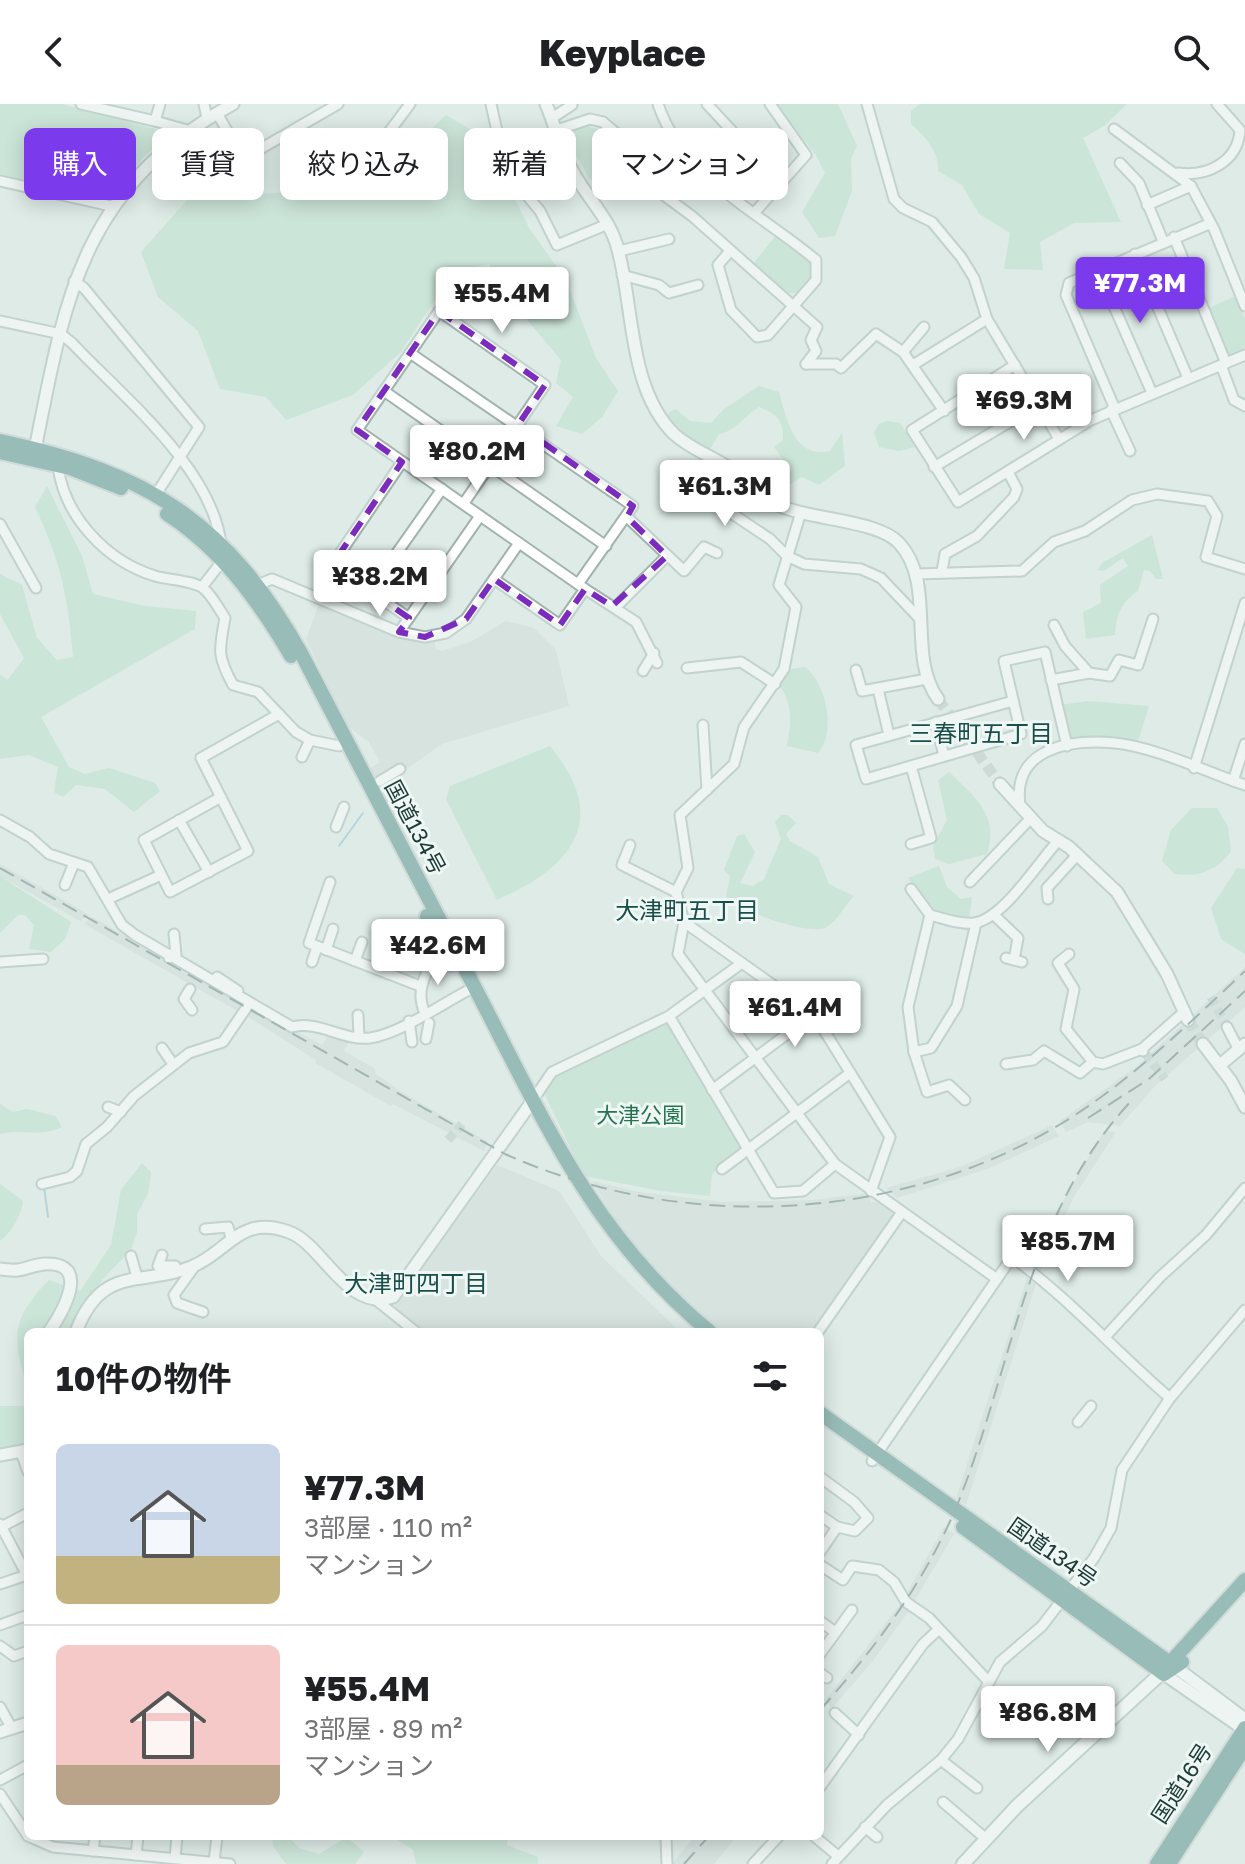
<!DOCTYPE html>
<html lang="ja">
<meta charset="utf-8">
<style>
:root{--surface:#fff;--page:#f6f6f6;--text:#202124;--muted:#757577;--line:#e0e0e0;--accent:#7c3aed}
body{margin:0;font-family:"Golos Text","Noto Sans JP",sans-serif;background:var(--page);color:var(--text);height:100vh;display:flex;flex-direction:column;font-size:30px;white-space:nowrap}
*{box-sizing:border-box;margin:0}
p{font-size:26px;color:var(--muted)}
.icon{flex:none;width:44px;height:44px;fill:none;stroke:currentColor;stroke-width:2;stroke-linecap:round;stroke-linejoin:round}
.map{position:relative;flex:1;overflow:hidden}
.side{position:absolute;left:24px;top:1224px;width:800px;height:512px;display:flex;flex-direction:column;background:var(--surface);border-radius:12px;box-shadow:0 4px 20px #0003}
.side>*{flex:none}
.hud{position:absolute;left:24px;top:24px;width:800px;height:72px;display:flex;gap:16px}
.price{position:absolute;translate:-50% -68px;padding:0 18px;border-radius:8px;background:#fff;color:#222;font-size:26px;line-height:52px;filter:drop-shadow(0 2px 4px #0008)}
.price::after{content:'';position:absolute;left:50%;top:48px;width:24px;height:18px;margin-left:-12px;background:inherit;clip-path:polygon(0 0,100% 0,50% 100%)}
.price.selected{background:var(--accent);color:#fff}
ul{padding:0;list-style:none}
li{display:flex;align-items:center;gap:24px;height:200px;padding:0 32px}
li+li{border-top:2px solid var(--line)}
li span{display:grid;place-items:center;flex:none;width:224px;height:160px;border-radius:12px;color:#555}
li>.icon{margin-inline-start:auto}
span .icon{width:96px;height:96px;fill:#fffc;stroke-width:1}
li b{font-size:34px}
h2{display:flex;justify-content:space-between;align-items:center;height:96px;padding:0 32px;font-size:34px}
.pill{padding:0 28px;border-radius:12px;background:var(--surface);box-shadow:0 4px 20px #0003;font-size:28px;line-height:72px}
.pill.selected{background:var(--accent);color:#fff}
header{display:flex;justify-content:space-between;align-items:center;height:104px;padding:0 32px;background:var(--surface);font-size:36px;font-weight:800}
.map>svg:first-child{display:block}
</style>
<header><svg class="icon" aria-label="back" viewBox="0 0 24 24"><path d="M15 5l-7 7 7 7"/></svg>Keyplace<svg class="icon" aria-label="search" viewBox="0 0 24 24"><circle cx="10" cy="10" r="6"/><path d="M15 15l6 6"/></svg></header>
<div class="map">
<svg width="1245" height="1760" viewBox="0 0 1245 1760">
<rect width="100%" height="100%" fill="#deebe7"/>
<g fill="#ccdad6">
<polygon points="319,500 408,536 434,536 436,545 442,547 470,538 506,517 534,524 556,546 569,602 442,640 385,680 380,673 375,674 370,664 380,658 369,638 347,622 306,535"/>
<polygon points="0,760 46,786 89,811 80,817 7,776 0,772"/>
<polygon points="92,813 245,900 241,909 84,820"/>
<polygon points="1245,863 1245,903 1156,981 1120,1022 1088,1018 1066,1028 1060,1017 1136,963"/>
<polygon points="250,904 322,941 329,930 349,938 344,947 374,964 376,970 400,987 488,1038 484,1047 393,1000 391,1002 315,959 316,956 245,911"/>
<polygon points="1052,1021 1059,1032 990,1064 897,1094 886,1084 960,1063"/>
<polygon points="1104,1027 1116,1028 1073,1094 1040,1168 1031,1162 1048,1122"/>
<polygon points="497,1061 559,1087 601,1152 680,1228 418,1228 393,1205"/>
<polygon points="592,1077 639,1088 724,1098 812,1096 869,1089 871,1099 881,1097 894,1111 813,1228 723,1228 676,1188 627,1134"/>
<polygon points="1027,1174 1036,1180 966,1401 956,1394"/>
<polygon points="944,1423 954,1430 912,1501 904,1494"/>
<polygon points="902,1498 911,1504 872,1558 832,1604 825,1596"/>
<polygon points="695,1732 737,1732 714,1760 672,1760"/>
</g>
<g fill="#b5dec7">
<polygon points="0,0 62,0 174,30 148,49 105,95 0,72"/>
<polygon points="776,0 838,0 857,42 851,55 852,87 835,132 819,134 802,108 825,69 816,51"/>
<path d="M920,0H1127L1104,22L1083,34L1121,118L1074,119L1040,138L1043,166L1004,165L1010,129L979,110L962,81L938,67C941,50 924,31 911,20V7Z"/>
<polygon points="446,11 485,34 529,124 566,176 596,254 618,287 602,313 582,330 556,322 573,293 556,279 561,256 507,192 489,160 453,168 401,248 353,291 286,316 266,293 220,285 198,227 158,193 141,148 187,96 298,87 344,69 378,75"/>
<polygon points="587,22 608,29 623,55 618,63 590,76 566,33 568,28"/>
<polygon points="777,130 812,157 812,173 799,189 788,189 753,160"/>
<polygon points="1235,192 1245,215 1245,248 1226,256 1205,206"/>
<path d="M759,282L779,288C786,313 794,356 830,347L842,329L845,362L819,381L802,373L785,384L777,380L784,357L774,343L783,336C784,316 777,310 759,303C744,312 736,327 719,330L709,347C692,337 673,330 668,309L676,305L690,317L711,319L724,305Z"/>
<polygon points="887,317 900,319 915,343 899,347 879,343 874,328 879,320"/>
<path d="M47,382L82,452L93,490L145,502L196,507L195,525L41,613L69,663L85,670L109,664L155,679L160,687L134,708L105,685L76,681L63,693L54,688L58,663L29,651L0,655V571L8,576L24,554L0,510V470L22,481L37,534L57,556L73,553C68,493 61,458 35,403Z"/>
<path d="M1152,431L1163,475H1156L1150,467L1144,466L1138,487C1121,498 1116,511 1115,531L1086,535L1083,508L1101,499L1100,481L1128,462L1123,454L1104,467L1098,466L1102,459Z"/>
<path d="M805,563C826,579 837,628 818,649L787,642C791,619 794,602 779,581L791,565Z"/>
<polygon points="1089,597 1149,602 1138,638 1108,632 1068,635 1060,601"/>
<path d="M550,642C611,716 573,762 497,796L446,695L450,682Z"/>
<path d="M949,668C975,693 1000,712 987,750L949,760L935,755L933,742L947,716L938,676Z"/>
<path d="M1192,704H1217L1228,723L1231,748C1215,767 1200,773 1175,770L1162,757L1171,726Z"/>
<path d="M781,711H788L796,719L786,730L790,737L818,753L829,780L854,792C846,800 835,820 825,824C808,831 739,807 726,793L730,772L724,766L737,732L744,730L755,748L740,779L753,782L764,775L781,735L775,718Z"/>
<polygon points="939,762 947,783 961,795 972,793 969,816 931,807 908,774"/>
<polygon points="1237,764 1245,765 1245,850 1221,835 1211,804"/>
<polygon points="0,772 71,818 65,835 51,848 29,845 34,821 25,811 18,811 0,829"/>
<polygon points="669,914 742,1043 712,1070 710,1092 661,1087 584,1072 543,987 556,971"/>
<path d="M0,1000L13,1008L27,1005L55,1012L62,1023C39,1034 23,1024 0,1030Z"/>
<path d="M142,1059L151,1068L148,1090L137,1110V1128L131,1146L103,1175L75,1215L71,1228H28V1285C12,1234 10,1216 49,1176L80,1187L111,1141L121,1086Z"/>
<path d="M0,1080L23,1097C22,1110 11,1129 0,1137Z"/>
<polygon points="0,1302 28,1302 28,1338 0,1345"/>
<polygon points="272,1732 288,1732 299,1744 319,1750 347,1733 364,1748 355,1760 286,1760 273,1742"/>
<polygon points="391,1732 508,1732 507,1741 538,1753 538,1760 416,1760 413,1746"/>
</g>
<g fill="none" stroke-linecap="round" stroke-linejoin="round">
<g stroke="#81b9d4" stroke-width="2">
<polyline points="339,742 363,709"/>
<polyline points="44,1082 48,1113"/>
</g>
<g stroke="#b8c8c4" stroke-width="9" stroke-dasharray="9 4.5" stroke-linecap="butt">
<polyline points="1211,893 1227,923"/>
<polyline points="1145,949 1165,975"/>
<polyline points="448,1036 462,1020"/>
</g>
<g stroke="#b8c8c4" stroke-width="11" stroke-dasharray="11 5.5" stroke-linecap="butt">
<polyline points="938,595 1000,680"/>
<polyline points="1188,916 1203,940"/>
</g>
<g stroke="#a1b3af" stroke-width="13">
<g id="minor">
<polyline points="81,0 155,17"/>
<polyline points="160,0 155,17 187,26"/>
<polyline points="204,0 207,14"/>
<polyline points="491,0 501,45 515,77 540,107 557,141 608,120"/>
<path d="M658,0C682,73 760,109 816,156V176L768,231L757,233L731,206L718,161L730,147"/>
<polyline points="707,0 781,80"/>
<polyline points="867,0 894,95 903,104 932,118 961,153 974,174 987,215 1059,335"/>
<polyline points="217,9 243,55 338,0"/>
<polyline points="552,14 572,1"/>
<polyline points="1114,25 1191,82 1214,125 1245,202"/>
<polyline points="557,26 590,15 603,18 618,31 654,84 692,112 817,223 811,236 816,247 806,260"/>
<polyline points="243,55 256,81"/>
<polyline points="1120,59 1139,79 1163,137"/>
<polyline points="368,65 377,44 410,0"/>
<path d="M1178,69C1207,73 1238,58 1240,26L1217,0"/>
<polyline points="0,77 111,102"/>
<polyline points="515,77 569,61"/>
<polyline points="1147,101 1191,82"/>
<polyline points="755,108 806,51 770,0"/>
<polyline points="1174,133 1226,259"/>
<polyline points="619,147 669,135"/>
<polyline points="1135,150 1188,274"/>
<polyline points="1098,166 1152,289"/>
<polyline points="622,171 659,181 669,189 698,181"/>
<polyline points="74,177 84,184 199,323 155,392"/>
<path d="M0,217L61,230L72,239C123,293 212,364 221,440"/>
<polyline points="903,248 924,223"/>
<polyline points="410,249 633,402 578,480"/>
<polyline points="806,260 836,260 841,264 876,230 903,248 944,307"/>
<polyline points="913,261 987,215"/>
<polyline points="1015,261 912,326 958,398 1091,316 1245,251"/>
<polyline points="1221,261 1234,296 1245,302"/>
<polyline points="384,287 606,442"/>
<polyline points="1115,305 1066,191 1069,179 1209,120"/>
<polyline points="1111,306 1130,347"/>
<polyline points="402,358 332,461 409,514"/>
<path d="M58,362C64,412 106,457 155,472C168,476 191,476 203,484C212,491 219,505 225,514C219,546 217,552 233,581L258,588L296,628L310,636L339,642"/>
<polyline points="934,363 1038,301"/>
<polyline points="680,375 770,435 787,452 804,460 861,465 881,474 919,514"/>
<polyline points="464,399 545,281 439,207 357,326 585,485 560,521 494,475"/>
<polyline points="801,408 779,481 796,503 784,565 744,623 734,660 680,711 688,764 676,788 684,818 678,850 835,1060 997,1175"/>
<polyline points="627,413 684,467 704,443 717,449"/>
<polyline points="0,420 36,484"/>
<polyline points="942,467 945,450 977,432 1014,393 1017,385 1008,368"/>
<polyline points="916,470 1022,467 1054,438 1085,427 1132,396 1157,390 1208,397 1217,412 1206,453 1245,465"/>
<polyline points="255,482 272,475 399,528 425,533 446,529 466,515 519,439"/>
<polyline points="202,483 223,456"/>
<polyline points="585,485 636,518 657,559"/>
<polyline points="370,487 442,385"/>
<polyline points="615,504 667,452"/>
<polyline points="1054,521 1065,542 1089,569"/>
<polyline points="399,528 480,412"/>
<polyline points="687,564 741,558 775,580"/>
<polyline points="856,566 862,587 927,575"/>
<polyline points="643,567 654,549"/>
<polyline points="1051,576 1089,569 1110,572 1119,556 1138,561 1153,515"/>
<polyline points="878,585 889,631"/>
<polyline points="1013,597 856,641 866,675 1021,630 1004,557 1045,548 1067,642"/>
<polyline points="936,618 944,652"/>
<polyline points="703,621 707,686"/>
<polyline points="302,653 310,636"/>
<polyline points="911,662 931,734 911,740"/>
<polyline points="1194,664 1245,499"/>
<polyline points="380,677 400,665"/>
<polyline points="1233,677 1245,640"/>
<polyline points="221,693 144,736 170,788 248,747 201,654 279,610"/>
<path d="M1020,701C1012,644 1070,635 1115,639C1155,643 1207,668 1245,681"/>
<path d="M0,716L30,733L49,750L88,763L122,821L135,831L292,923C319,916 342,937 370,934C399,930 440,901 467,887"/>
<polyline points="179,716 209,768"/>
<polyline points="336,723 344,703"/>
<polyline points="630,741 622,761 676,788"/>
<polyline points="330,778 309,839 420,882"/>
<polyline points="970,778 1031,714"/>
<polyline points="65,781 74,759"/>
<path d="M911,785L930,811C943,814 960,821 974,819C1003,815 1037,760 1058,737"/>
<polyline points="108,795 161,771"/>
<polyline points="1048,795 1047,784 1078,750"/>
<polyline points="930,811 908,903 914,948 927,988 949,981 965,996"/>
<polyline points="994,811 1018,834 1014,856"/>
<polyline points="684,818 814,910 890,1033 871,1087"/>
<polyline points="326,846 333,825"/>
<polyline points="1069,850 1058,859 1074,885 1066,925 1093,958 1103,960 1142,945"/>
<polyline points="169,854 171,850 176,851 174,830"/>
<polyline points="1006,854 1022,858"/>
<polyline points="355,857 362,838"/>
<polyline points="0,858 43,855"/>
<polyline points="312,858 317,843"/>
<polyline points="387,869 393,852"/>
<polyline points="217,873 238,887"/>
<polyline points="190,885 184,895 192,906"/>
<path d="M425,909C413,884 430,863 441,839"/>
<polyline points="358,911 359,933"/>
<polyline points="669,912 774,1089 803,1087 835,1060"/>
<polyline points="409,917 412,938"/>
<polyline points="1227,923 1239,946"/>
<polyline points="426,935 429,919"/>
<polyline points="162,944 173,960"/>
<polyline points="1143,947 1142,945 1185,907"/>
<polyline points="914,948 931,944 957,902 976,819"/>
<polyline points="1006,960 1033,956 1044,947 1080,969 1093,958"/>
<polyline points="712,986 814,910"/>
<polyline points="533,996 552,968 669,912 742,859"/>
<polyline points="108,1003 121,1008"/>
<polyline points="722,1065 850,969"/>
<polyline points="42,1080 70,1073 77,1067 86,1040 107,1023 134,992 189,949 223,938 249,900"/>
<polyline points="205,1125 228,1123 231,1134"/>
<polyline points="162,1151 158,1162 175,1162 176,1166"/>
<polyline points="131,1152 137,1173"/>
<polyline points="194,1163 174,1191 177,1199 203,1208"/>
<polyline points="376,1196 416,1228"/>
<polyline points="818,1228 902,1108"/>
<polyline points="1106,1232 1160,1173 1206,1131 1245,1084"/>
<polyline points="1078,1318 1091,1302"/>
<polyline points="21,1348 28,1368"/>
<path d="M872,1357L1012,1153C1070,1195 1116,1248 1170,1294"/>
<polyline points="820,1373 854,1398 868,1414 855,1427 837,1423 820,1411"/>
<polyline points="0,1420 28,1473"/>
<polyline points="1,1423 28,1409"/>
<polyline points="820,1448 837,1423"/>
<polyline points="820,1461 843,1476 852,1462 879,1466 894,1478 906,1498 929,1514 989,1578"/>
<polyline points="0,1480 27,1471"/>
<polyline points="820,1517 835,1528"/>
<polyline points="0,1521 28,1511"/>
<polyline points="0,1542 14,1552 28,1547"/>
<polyline points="820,1550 852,1506"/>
<polyline points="820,1569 827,1574"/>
<polyline points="0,1603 11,1623"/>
<polyline points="835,1609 859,1631"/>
<polyline points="941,1656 977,1684"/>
<polyline points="0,1676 28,1661"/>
<polyline points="820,1683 923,1540 939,1525"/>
<polyline points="0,1690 28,1732"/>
<polyline points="943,1698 985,1734"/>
<polyline points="865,1723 877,1733"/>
<polyline points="28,1732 53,1743 230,1760"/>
<polyline points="666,1732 667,1760"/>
<polyline points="814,1732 838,1752"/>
<polyline points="93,1747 95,1732"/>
<polyline points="136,1751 138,1732"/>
<polyline points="175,1754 177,1732"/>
<polyline points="214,1758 217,1732"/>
<polyline points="753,1760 779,1732"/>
<polyline points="832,1760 887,1701 941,1656 958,1635 1000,1558 1042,1522 1094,1454 1111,1424 1122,1366 1170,1294 1245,1206"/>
</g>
</g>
<g stroke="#a1b3af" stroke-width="15">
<g id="tertiary">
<path d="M546,0C556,24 562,51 576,73C591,98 611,117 618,146C634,204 628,284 674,330C694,348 720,355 741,372C750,379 757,390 768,396C801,417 876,414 899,439C937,480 906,551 938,595"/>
<path d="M34,351C65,193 81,84 233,0"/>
<polyline points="1000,680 1043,727 1069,743 1117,788 1167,870 1188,916"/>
<polyline points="1203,940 1231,977 1245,1003"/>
<polyline points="1220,961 1245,940"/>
<path d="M0,1165C26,1169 24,1162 44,1160C93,1157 62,1209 49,1228"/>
<path d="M76,1228C102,1159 142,1183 191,1163C229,1148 239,1110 289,1128C323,1140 346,1208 393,1193L533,996"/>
<polyline points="0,1351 28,1346"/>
<polyline points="1170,1559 1245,1615"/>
<polyline points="1164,1570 1245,1626"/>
<polyline points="0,1628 28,1619"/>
</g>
</g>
<g stroke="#9cb7b2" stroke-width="16">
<polyline id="secondary" points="963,1760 1017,1702 1168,1563"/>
</g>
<g stroke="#c0c8c7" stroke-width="18">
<g id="trunk">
<path d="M0,337C147,368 228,418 302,551C359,660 416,770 473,880C542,1012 591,1130 710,1228"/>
<polyline points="0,348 70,364 121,384"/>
<path d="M167,410C222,446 258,496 291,552"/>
<polyline points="427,812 452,860"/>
<polyline points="820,1309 1170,1559 1245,1476"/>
<polyline points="963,1423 1164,1570 1182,1558"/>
<polyline points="1157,1760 1245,1624"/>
<polyline points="1169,1760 1245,1643"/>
</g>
</g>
<use href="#minor" stroke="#fff" stroke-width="9"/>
<use href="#tertiary" stroke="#fff" stroke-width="11"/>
<use href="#secondary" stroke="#fff" stroke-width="12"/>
<use href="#trunk" stroke="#448682" stroke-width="14"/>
<g stroke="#587774" stroke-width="2" stroke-dasharray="16 8" stroke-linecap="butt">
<path d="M0,764L505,1050C679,1128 894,1120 1059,1021C1129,979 1186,922 1245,867"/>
<polyline points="1088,1014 1149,975 1245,887"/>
<path d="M820,1606C877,1542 928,1474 960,1394C1013,1259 1029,1105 1133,995"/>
<polyline points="684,1760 709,1732"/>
</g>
</g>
<path d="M0 0H1245V1760H0ZM439,207L545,281L518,321L633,402L627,413L667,452L612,502L585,485L560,521L494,475L466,515L425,533L399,528L409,514L332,461L402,358L357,326Z" fill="#deebe7" fill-opacity=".55" fill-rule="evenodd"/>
<path fill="none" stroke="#7b2cbf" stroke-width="6" stroke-dasharray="16 10" stroke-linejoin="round" d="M439,207L545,281L518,321L633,402L627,413L667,452L612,502L585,485L560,521L494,475L466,515L425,533L399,528L409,514L332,461L402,358L357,326Z"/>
<g text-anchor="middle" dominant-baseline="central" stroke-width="6" stroke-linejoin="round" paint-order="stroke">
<g font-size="22" fill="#1e3b38" stroke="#eef7f4">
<text transform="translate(416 723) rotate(62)">国道134号</text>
<text transform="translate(1053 1448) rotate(35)">国道134号</text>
<text transform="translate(1181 1679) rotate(-57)">国道16号</text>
</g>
<g font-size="22" fill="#267452" stroke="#eef7f4">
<text x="640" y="1010">大津公園</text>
</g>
<g font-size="24" fill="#194e4a" stroke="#eef7f4">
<text x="981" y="628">三春町五丁目</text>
<text x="687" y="805">大津町五丁目</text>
<text x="416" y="1178">大津町四丁目</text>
</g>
</g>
</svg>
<b class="price selected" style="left:1140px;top:221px">¥77.3M</b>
<b class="price" style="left:502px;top:231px">¥55.4M</b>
<b class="price" style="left:1024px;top:338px">¥69.3M</b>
<b class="price" style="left:477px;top:389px">¥80.2M</b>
<b class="price" style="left:725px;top:424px">¥61.3M</b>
<b class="price" style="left:380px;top:514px">¥38.2M</b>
<b class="price" style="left:438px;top:883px">¥42.6M</b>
<b class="price" style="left:795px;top:945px">¥61.4M</b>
<b class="price" style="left:1068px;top:1179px">¥85.7M</b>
<b class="price" style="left:1048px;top:1650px">¥86.8M</b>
<div class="hud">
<a class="pill selected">購入</a>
<a class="pill">賃貸</a>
<a class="pill">絞り込み</a>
<a class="pill">新着</a>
<a class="pill">マンション</a>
</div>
<section class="side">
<h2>10件の物件<svg class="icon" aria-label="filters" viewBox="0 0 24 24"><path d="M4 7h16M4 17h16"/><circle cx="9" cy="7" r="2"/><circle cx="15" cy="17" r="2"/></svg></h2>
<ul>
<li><span style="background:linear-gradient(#c9d6e8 70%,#c2b280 0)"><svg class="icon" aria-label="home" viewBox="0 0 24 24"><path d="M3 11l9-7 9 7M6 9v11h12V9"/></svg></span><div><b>¥77.3M</b><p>3部屋 · 110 m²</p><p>マンション</p></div></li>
<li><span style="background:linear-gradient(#f6c9c9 75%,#b9a48a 0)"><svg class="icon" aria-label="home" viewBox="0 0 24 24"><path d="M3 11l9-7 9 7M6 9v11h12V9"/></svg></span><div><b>¥55.4M</b><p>3部屋 · 89 m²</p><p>マンション</p></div></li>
</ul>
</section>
</div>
